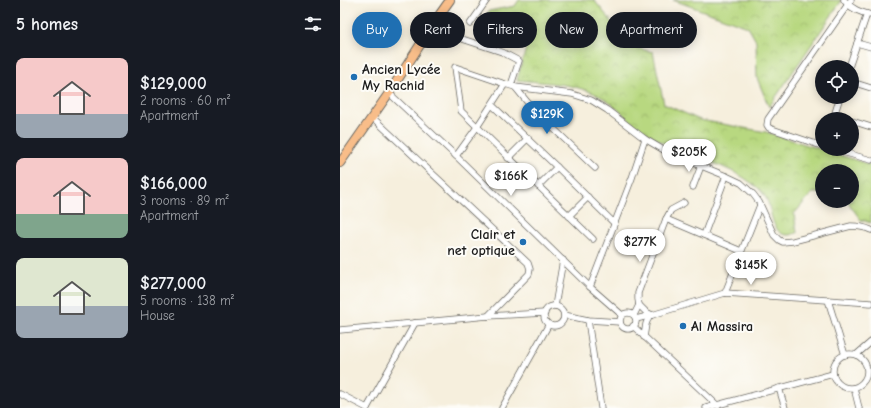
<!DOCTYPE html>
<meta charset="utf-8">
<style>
:root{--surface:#171b24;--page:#20242c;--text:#f1f3f6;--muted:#9ea1a6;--accent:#1f6fb2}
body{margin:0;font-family:"Comic Neue",sans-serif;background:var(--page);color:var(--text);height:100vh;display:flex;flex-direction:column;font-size:15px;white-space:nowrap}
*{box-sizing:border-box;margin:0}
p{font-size:13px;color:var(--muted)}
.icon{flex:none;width:22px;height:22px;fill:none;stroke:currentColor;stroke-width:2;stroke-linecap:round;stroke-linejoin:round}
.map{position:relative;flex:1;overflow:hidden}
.details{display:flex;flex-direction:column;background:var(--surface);width:340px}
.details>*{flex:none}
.top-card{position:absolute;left:12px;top:12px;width:380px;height:36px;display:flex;gap:8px}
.tools{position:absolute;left:475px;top:60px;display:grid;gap:8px}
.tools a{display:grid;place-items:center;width:44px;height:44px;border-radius:50%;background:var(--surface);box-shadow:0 2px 10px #0003;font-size:20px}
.price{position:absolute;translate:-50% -34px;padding:0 9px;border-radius:14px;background:#fff;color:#222;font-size:13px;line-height:26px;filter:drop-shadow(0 1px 2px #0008)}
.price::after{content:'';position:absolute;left:50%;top:24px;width:12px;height:9px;margin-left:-6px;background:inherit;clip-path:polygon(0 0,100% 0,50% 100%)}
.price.current{background:var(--accent);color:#fff}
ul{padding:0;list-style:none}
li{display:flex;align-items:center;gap:12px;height:100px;padding:0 16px}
li span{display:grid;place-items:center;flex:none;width:112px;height:80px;border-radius:8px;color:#555}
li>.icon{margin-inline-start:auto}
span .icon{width:48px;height:48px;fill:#fffc;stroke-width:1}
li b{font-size:17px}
h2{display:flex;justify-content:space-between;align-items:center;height:48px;padding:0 16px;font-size:17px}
.pill{padding:0 14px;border-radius:18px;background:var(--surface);box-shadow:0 2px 10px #0003;font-size:14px;line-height:36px}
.pill.current{background:var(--accent);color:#fff}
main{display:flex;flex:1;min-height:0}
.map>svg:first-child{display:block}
</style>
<main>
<section class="details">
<h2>5 homes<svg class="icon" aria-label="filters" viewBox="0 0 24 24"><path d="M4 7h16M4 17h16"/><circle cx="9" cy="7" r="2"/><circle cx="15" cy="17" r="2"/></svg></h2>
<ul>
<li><span style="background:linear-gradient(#f6c9c9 70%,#9aa5b1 0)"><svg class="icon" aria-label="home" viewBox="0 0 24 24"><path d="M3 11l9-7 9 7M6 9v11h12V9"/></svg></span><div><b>$129,000</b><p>2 rooms · 60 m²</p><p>Apartment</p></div></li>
<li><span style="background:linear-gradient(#f6c9c9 70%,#7fa58c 0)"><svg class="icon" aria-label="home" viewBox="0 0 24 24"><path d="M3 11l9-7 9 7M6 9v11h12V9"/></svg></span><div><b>$166,000</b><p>3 rooms · 89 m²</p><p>Apartment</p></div></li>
<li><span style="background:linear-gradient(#dfe7d0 60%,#9aa5b1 0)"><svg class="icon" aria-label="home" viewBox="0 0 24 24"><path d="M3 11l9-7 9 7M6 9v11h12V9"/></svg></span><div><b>$277,000</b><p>5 rooms · 138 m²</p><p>House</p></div></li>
</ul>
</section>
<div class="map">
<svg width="531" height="408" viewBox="0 0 531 408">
<defs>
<pattern id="park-crowns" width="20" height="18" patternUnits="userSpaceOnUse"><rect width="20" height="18" fill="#b8d880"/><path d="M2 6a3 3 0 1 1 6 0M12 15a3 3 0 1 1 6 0" fill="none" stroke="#9eb96e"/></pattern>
</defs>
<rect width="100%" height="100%" fill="#fdfcf7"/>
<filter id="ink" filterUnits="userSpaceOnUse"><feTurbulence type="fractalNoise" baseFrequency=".025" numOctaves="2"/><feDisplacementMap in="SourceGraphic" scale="8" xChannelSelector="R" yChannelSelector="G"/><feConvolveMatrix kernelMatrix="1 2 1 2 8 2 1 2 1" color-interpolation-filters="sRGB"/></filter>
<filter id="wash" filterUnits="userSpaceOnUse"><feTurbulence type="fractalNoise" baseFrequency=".012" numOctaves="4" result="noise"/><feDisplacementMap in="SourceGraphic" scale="16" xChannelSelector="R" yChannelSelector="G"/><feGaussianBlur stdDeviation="0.9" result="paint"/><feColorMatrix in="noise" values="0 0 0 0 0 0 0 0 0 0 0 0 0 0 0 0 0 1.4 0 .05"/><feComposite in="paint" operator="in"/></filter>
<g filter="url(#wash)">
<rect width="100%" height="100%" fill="#f6efdd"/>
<g fill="url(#park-crowns)" stroke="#6a7a4e">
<path d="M179,0H254L292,47L313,52L324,104L360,120L426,132L531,165V223L521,220L511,207L508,201H512V171H482V193H472L454,214L457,233C454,233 451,235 448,235C431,235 432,209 426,198C423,193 419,188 414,185C388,164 353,158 324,143C315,138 306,133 298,127C286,118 276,106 263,98C238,83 206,83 177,80L188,41L142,23L149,11L175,6Z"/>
<polygon points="333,0 502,0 429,107 417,78 416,41 408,27"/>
</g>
</g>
<g filter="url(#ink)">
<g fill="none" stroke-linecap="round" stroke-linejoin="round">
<g stroke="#686660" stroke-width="7">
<g id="street">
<path d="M504,0C511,9 520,12 531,15"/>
<polyline points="130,24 147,0"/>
<polyline points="107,34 162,52 179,61 171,85"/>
<polyline points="517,43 531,47"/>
<polyline points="509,67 527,14"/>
<polyline points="512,82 531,88"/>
<polyline points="165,84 115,67 121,111 253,239"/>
<polyline points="175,87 193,109 255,168"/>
<polyline points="49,93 116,156 250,287 282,315"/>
<polyline points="152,105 217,167 274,223"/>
<polyline points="494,116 504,119"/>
<polyline points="32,117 188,263 190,269 189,274 148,316"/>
<polyline points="493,119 500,97"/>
<polyline points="512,121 531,127"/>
<polyline points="482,146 429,128 427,125 428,119 511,0"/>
<polyline points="492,149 531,160"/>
<path d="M116,156L137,127L165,84L175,87L232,94L251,100L267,110L305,139L327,152L386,176L401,183L413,194L419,202L434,235L439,240L443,242L453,241L511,226C518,226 524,227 531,230"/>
<polyline points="168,158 188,138"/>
<polyline points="198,186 217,167"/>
<polyline points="353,187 361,166"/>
<polyline points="229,216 248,197"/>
<polyline points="326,219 401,251"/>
<polyline points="364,235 386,176"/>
<polyline points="250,287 292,178 305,139"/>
<polyline points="385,293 420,205"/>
<polyline points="488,300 505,355"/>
<polyline points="299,305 306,312 312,315"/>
<polyline points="215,306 223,260"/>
<circle cx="214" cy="316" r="10"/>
<circle cx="288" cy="321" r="8"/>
<polyline points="224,315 248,320 280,322"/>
<polyline points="294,315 299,305 298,299 298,293 326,219 331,210 344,203"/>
<polyline points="296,319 312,315 385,293 531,303"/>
<polyline points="248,320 261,408"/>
<polyline points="293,326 378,406"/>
<polyline points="0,330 148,316 205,313"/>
<polyline points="304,337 306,324 309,316"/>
<circle cx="510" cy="371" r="17"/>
<polyline points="516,355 531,342"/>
<polyline points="439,388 445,408"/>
<polyline points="514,388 519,408"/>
<polyline points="0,394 27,408"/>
<polyline points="27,408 75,323"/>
<polyline points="162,408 209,324"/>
<polyline points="366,408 493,374"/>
</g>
</g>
<g stroke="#686660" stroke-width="10">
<polyline id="primary" points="0,163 49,93 100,14 110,0"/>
</g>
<use href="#street" stroke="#fff" stroke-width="5.5"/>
<use href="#primary" stroke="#f8bd89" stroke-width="8"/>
</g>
</g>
<g fill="#1f6fb2" stroke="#fdfcf7" stroke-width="1.5">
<circle cx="14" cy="77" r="4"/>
<circle cx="183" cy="242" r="4"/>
<circle cx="343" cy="326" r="4"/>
</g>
<g text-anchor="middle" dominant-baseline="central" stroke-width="4" stroke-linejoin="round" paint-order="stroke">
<g font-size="14" font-weight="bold" fill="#1c1c1c" stroke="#fdfcf7" text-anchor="start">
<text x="22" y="69">Ancien Lycée<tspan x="22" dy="16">My Rachid</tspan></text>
<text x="175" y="234" text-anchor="end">Clair et<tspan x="175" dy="16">net optique</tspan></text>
<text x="351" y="326">Al Massira</text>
</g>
</g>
</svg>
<div class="tools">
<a><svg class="icon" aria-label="locate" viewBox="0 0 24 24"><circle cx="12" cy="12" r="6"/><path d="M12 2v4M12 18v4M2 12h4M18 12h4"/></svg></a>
<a>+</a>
<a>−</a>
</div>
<b class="price current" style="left:207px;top:135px">$129K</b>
<b class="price" style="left:349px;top:173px">$205K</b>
<b class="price" style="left:171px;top:197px">$166K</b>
<b class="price" style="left:300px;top:263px">$277K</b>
<b class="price" style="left:411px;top:286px">$145K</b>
<div class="top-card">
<a class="pill current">Buy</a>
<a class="pill">Rent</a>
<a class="pill">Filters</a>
<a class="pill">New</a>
<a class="pill">Apartment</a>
</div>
</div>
</main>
